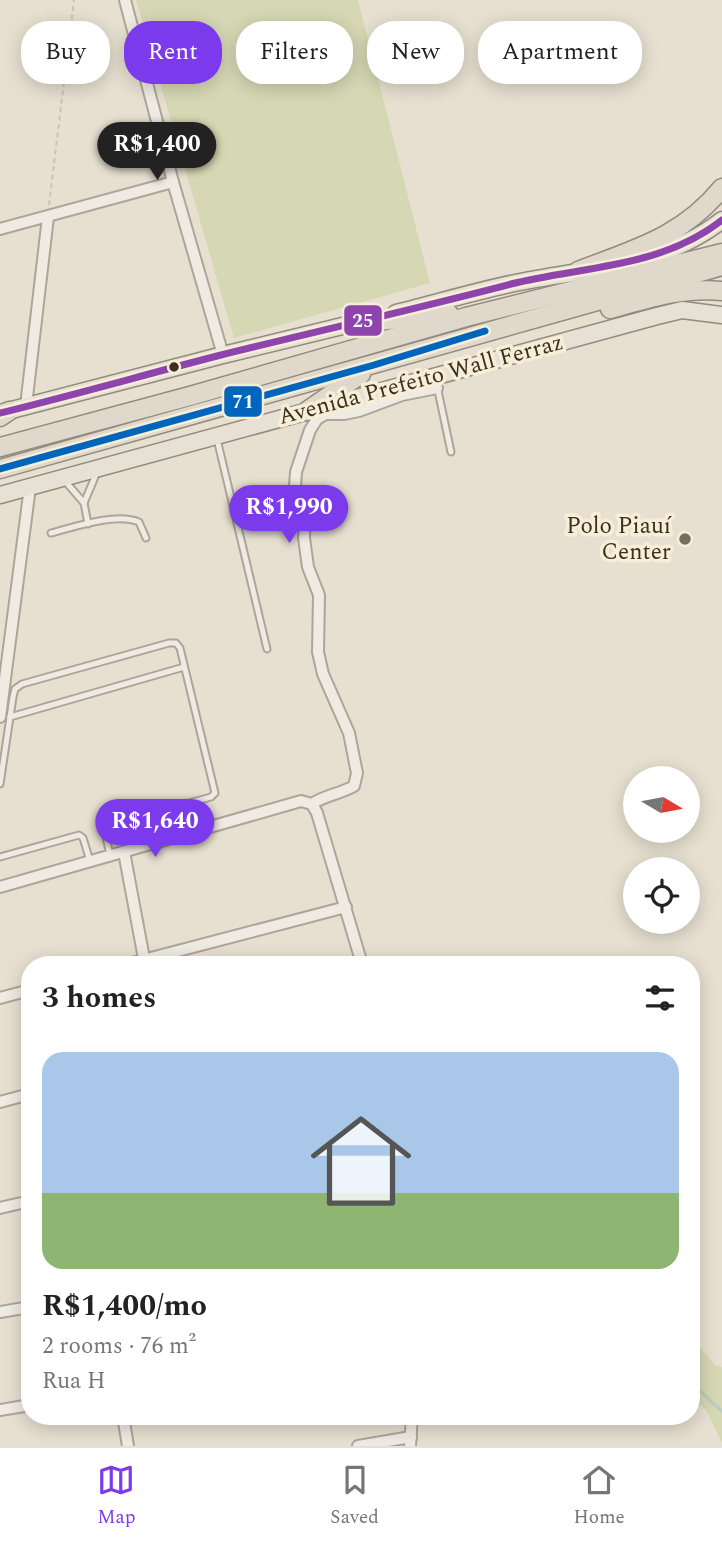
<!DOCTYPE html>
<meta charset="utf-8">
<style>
:root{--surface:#fff;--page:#f6f6f6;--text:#222;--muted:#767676;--line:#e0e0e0;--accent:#7c3aed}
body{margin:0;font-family:Spectral,serif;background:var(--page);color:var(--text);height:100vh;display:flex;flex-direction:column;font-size:26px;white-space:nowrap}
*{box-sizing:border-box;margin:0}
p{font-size:23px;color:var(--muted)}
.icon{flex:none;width:38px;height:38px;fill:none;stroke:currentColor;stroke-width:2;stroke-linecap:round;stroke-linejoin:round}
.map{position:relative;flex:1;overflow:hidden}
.sheet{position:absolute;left:21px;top:956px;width:679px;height:469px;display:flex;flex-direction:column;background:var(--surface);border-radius:28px;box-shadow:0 4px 18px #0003}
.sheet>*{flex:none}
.guide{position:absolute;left:21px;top:21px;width:681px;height:63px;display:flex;gap:14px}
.needle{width:46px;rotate:100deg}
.tools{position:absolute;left:623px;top:766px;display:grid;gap:14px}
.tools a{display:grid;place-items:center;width:77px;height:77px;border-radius:50%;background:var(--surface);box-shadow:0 4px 18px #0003;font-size:35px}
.price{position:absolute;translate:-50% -60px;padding:0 16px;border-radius:24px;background:var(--accent);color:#fff;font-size:23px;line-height:46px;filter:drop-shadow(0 2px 4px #0008)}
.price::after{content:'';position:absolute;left:50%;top:42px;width:21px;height:16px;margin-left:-10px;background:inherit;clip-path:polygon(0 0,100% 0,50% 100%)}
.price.active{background:#222;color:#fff}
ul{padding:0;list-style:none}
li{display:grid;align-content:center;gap:14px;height:371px;padding:0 21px}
li span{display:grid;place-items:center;height:217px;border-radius:21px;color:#555}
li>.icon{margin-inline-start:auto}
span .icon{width:126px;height:126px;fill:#fffc;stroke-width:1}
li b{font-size:30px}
h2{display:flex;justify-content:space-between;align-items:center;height:84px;padding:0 21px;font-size:30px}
.chip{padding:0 24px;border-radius:28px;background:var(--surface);box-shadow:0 4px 18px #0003;font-size:24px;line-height:63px}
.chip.active{background:var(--accent);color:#fff}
.tab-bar{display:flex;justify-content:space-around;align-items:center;height:98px;border-top:2px solid var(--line);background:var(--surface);font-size:19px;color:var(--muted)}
.tab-bar a{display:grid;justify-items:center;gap:4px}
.tab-bar .active{color:var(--accent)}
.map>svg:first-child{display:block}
</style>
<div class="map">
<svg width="722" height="1446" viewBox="0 0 722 1446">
<rect width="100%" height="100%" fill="#e7e0d1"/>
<g fill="#d6d7b3">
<polygon points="136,0 358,0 430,283 234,338"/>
<polygon points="691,1337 716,1366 722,1367 722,1443 706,1410 691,1398"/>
</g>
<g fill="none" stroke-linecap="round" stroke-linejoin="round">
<polyline stroke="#bcccc2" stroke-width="3.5" points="691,1383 722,1411"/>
<g stroke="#ada599" stroke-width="9">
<g id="service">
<polyline points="437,386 451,452"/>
<polyline points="217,439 267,649"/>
<polyline points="65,481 84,503 88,524"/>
<polyline points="84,503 97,472"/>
<path d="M51,533C74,527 117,512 139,522L146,538"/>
<polyline points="10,717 184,667"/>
<polyline points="0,784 13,697 15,689 22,684 169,643 176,643 180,648 215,793 211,797 108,825 104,828 110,855"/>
<polyline points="0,857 79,835 83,838 90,861"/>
</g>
</g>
<g stroke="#ada599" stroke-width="14">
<g id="minor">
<polyline points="125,0 173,182 223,355"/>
<polyline points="0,229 173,182"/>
<polyline points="26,406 48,217"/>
<polyline points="0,717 30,487"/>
<path d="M312,804C325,795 340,794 354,786L357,773L349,733L323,674L318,652L319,595L308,567L304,538L305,512L302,498L295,486L296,472L310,430L317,419L326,414H344L359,411L402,395L437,388"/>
<polyline points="312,804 317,813 362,964"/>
<polyline points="124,852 145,964"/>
<polyline points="0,887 301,801 312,804"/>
<polyline points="128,964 346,907"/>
<polyline points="0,998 30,990"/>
<polyline points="0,1102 30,1094"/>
<polyline points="0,1208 30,1201"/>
<polyline points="0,1312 30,1307"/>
<polyline points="0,1410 30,1405"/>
<polyline points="123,1416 128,1446"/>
<polyline points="358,1446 411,1437"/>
<polyline points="410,1446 412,1416"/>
</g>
</g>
<g stroke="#928b80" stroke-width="19">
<g id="primary">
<path d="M396,313C437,303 479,290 520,282C590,268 664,266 722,220"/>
<polyline points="0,413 223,355 367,320"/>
<polyline points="0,495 657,316 682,310 722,315"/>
</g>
</g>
<g stroke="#928b80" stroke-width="21">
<g id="trunk">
<path d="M578,271C635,249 682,237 722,188"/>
<path d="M610,309C647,299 683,287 722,291"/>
<polyline points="356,323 449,314"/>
<polyline points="307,411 361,374"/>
<polyline points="0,417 9,411"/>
<polyline points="0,447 190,396 466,317 722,253"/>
<polyline points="0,469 722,266"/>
</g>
</g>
<polyline stroke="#c8c2b9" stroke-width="2" stroke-dasharray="5 3.5" stroke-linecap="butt" points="49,205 74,0"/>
<use href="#service" stroke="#efebe3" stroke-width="5"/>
<use href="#minor" stroke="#efebe3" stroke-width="10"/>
<use href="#primary" stroke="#e6e1d4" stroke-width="16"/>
<use href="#trunk" stroke="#e0d9cb" stroke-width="18"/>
<g stroke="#f7eed8" stroke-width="12">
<polyline id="bus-1" points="0,469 374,365 485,331"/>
</g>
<g stroke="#f7eed8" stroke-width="12">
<path id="bus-2" d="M0,413C74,395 147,374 221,355C318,331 415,309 511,284C584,266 661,268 722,220"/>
</g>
<use href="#bus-1" stroke="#0065bd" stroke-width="7"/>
<use href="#bus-2" stroke="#8e44ad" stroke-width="7"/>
</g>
<circle fill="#3d2e20" stroke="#f7eed8" stroke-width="2.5" cx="174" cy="367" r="6"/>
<circle fill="#786c5e" stroke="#f7eed8" stroke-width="2.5" cx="685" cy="539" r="7"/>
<g text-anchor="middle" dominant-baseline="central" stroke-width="7" stroke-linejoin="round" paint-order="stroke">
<g font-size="23" fill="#3d2e20" stroke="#f7eed8">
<text transform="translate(421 380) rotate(-15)">Avenida Prefeito Wall Ferraz</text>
</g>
<g font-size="23" fill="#3d2e20" stroke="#f7eed8" text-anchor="end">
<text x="671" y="526">Polo Piauí<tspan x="671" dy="26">Center</tspan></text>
</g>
</g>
<g stroke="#f7eed8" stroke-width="2.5">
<rect x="343" y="304" width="40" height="33" rx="7" fill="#8e44ad"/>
<rect x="223" y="385" width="40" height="33" rx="7" fill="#0065bd"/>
</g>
<g font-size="19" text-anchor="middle" font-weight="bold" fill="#fff">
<text x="363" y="327">25</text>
<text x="243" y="408">71</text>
</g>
</svg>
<div class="tools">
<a><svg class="needle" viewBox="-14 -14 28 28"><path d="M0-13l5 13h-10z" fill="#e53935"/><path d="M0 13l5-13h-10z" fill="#767676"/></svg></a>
<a><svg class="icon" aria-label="locate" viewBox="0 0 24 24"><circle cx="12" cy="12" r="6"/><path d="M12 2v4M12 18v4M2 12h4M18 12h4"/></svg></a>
</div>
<b class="price active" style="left:157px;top:182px">R$1,400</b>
<b class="price" style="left:289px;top:545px">R$1,990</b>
<b class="price" style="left:155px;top:859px">R$1,640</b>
<div class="guide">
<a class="chip">Buy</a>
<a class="chip active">Rent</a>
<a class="chip">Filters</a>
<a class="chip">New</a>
<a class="chip">Apartment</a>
</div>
<section class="sheet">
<h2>3 homes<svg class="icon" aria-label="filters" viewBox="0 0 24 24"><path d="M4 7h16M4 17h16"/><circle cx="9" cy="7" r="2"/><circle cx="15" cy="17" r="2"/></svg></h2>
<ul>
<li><span style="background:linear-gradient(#a9c7e8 65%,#8fb573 0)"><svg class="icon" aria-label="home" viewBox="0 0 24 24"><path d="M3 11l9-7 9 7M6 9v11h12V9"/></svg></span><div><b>R$1,400/mo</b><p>2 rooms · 76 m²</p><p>Rua H</p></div></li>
</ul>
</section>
</div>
<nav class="tab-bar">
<a class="active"><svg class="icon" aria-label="map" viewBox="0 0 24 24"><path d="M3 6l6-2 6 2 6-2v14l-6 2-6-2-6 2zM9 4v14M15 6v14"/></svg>Map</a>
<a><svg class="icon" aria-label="saved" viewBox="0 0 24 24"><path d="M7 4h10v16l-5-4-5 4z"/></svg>Saved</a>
<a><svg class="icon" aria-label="home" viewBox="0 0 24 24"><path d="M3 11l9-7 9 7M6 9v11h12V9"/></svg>Home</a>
</nav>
